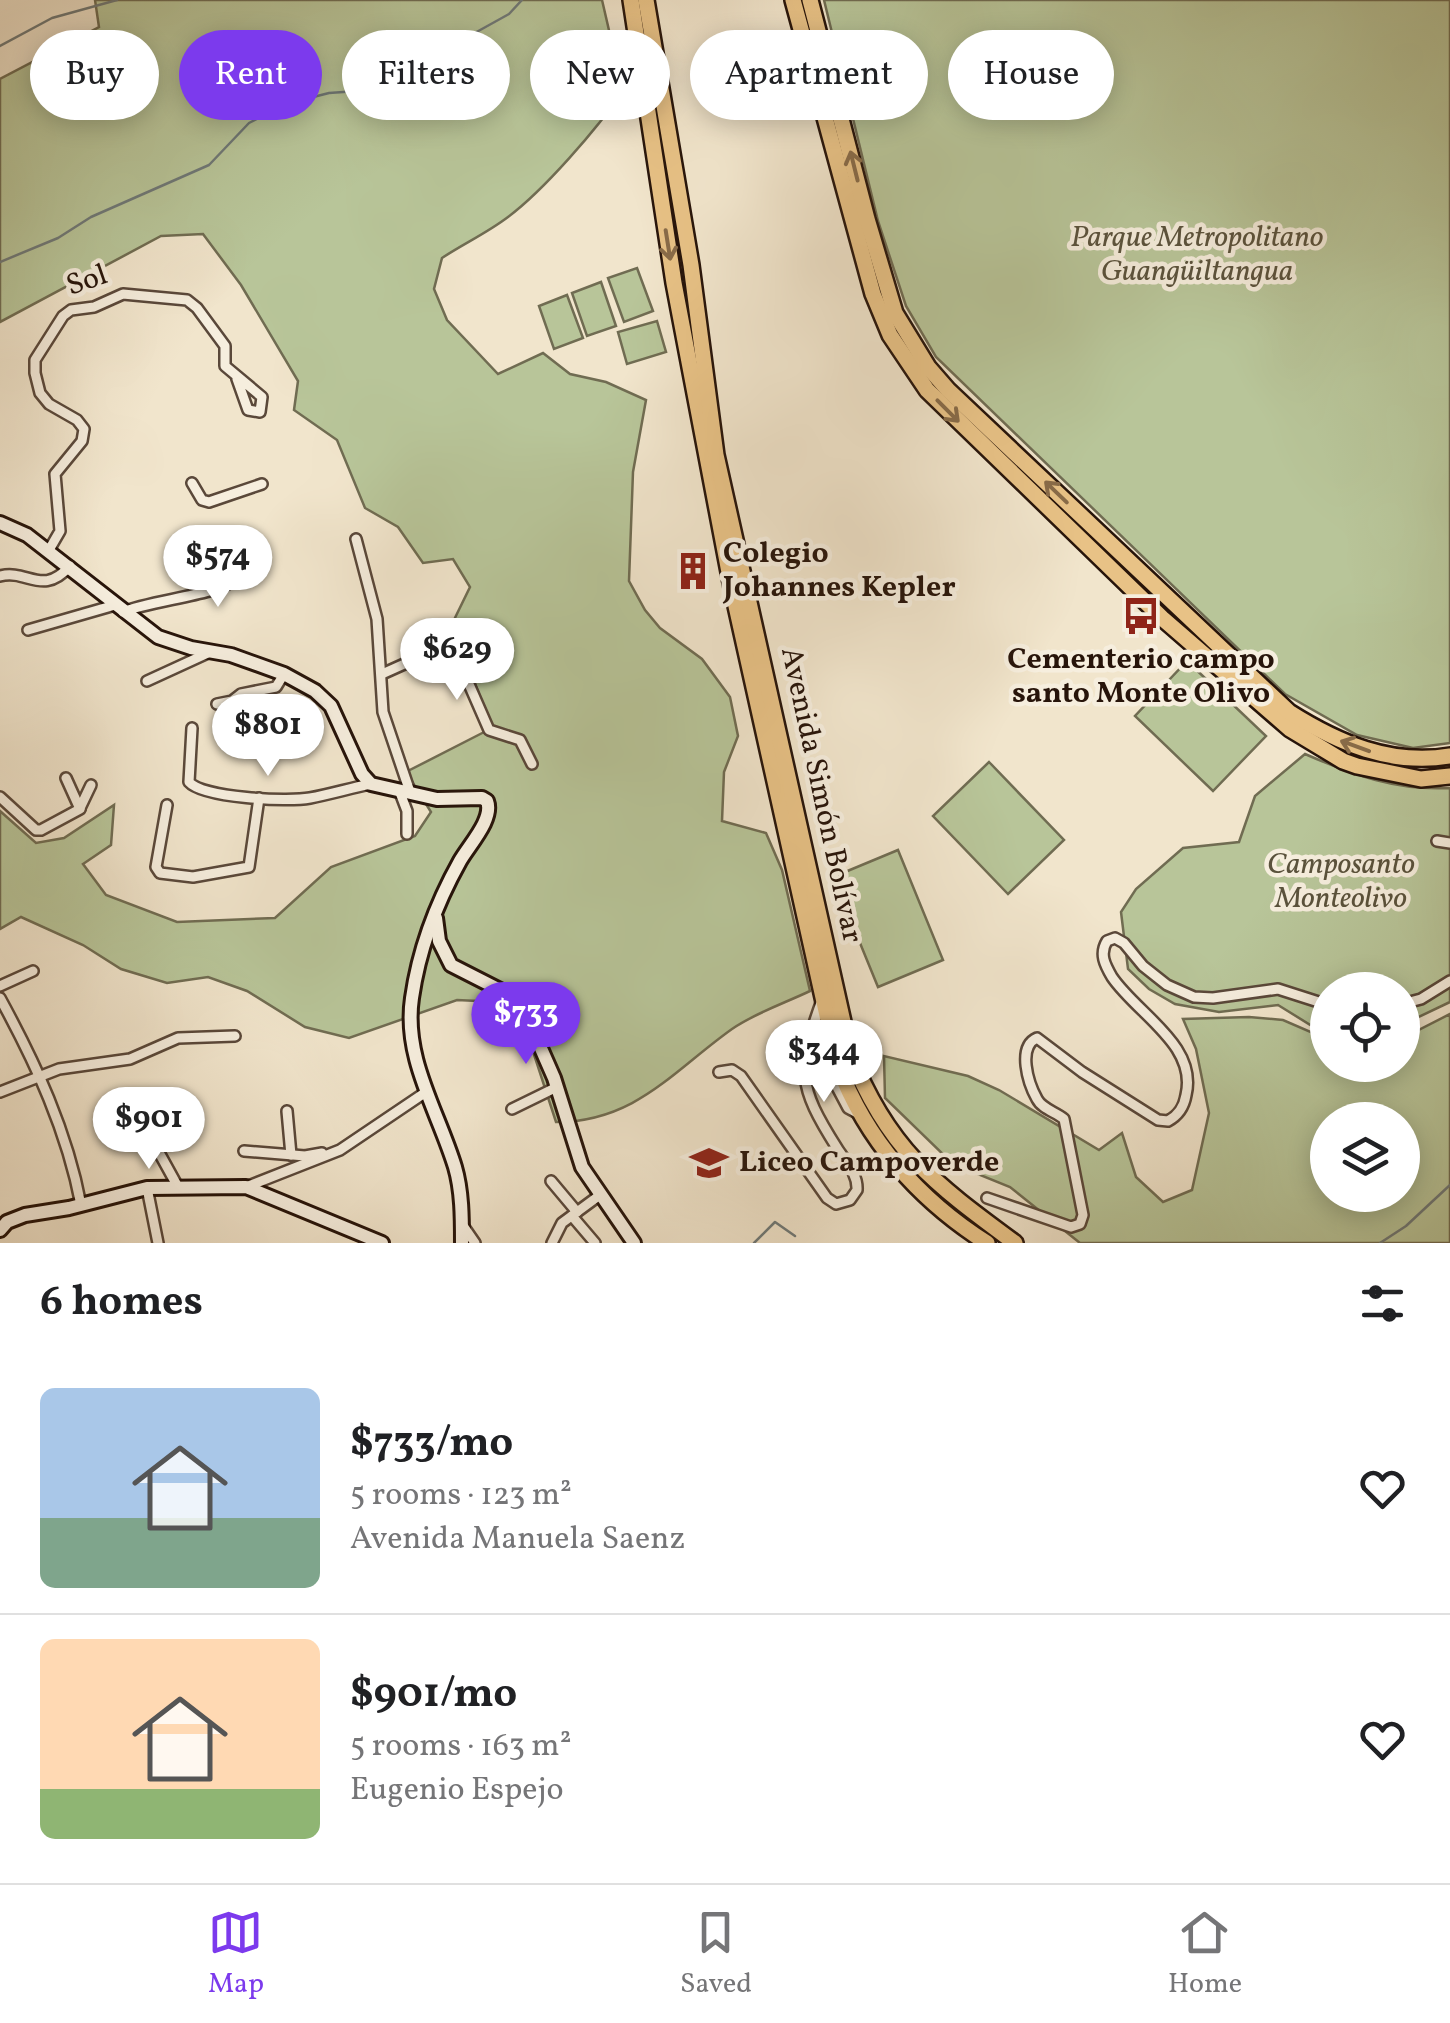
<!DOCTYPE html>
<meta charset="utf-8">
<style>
:root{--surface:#fff;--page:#f6f6f6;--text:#202124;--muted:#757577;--line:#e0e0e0;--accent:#7c3aed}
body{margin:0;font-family:Vollkorn,serif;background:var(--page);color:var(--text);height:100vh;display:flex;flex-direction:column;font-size:38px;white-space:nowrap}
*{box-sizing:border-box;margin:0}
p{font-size:32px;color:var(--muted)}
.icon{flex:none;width:55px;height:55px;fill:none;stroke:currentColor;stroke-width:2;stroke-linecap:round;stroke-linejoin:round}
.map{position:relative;height:1243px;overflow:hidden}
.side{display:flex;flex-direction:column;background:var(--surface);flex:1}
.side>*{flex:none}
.top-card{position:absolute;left:30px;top:30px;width:1390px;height:90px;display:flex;gap:20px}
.controls{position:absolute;left:1310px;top:972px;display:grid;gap:20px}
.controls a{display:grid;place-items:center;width:110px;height:110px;border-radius:50%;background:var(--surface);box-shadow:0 5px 25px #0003;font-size:50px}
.price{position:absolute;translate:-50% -85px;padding:0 22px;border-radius:35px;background:#fff;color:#222;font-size:32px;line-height:65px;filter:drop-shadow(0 2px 5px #0008)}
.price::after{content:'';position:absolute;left:50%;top:60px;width:30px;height:22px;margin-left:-15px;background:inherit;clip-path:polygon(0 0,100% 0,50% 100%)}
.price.active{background:var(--accent);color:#fff}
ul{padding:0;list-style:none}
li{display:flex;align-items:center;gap:30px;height:250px;padding:0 40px}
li+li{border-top:2px solid var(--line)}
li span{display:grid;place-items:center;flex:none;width:280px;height:200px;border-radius:15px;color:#555}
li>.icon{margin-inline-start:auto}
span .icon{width:120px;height:120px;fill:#fffc;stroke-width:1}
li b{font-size:42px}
h2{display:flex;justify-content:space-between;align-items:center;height:120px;padding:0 40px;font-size:42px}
.chip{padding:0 35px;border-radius:45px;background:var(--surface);box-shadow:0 5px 25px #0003;font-size:35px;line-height:90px}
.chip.active{background:var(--accent);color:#fff}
.tab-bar{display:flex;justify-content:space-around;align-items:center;height:140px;border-top:2px solid var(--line);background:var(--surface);font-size:28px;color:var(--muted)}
.tab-bar a{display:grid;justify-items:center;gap:5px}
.tab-bar .active{color:var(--accent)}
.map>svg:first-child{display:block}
</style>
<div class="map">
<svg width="1450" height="1243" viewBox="0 0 1450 1243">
<rect width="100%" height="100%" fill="#f1e5cc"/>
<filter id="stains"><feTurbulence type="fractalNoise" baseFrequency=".002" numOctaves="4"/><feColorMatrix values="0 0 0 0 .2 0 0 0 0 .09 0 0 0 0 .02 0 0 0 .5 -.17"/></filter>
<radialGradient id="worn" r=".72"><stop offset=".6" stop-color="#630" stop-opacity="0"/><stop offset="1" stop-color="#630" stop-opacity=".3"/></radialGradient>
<g fill="#b8c599" stroke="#706c52" stroke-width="2.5" fill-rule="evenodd">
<path d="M95,0H602L623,91C597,129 544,190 508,217C487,233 463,244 442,258L434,289L447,320L498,374L543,353L570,374L606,382L646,400L633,472L629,581L645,610L660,628L702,659L730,697L738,736L724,772L722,821L766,833L782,870L810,991C785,1003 755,1013 732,1029C673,1071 635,1122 556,1122L529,1039L499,1002L457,1000L349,1038L305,1027L247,991L208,977L167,983L121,969L83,945L21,917L0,929V811L36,843L64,838L114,805L111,845L83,864L106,895L177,922L275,918L331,867L415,836L431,812L406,772L492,728L452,624L470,587L453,559L423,563L398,527L365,508L337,440L294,410L298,381L241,285L203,234L161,236L0,322V79L99,27Z"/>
<polygon points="824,0 1450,0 1450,743 1413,748 1357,735 1285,694 936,357 906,306 878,221"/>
<polygon points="637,268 653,311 624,322 608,278"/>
<polygon points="601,282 616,326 587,336 572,293"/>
<polygon points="567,295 583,338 554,349 539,306"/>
<polygon points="657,321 666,352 627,364 618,332"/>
<polygon points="1187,661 1266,736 1213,791 1135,716"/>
<path d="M1305,754C1353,775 1397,791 1450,788V1002L1406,1023H1403L1402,990H1328L1327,1029L1312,1026L1278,1005L1219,1012L1175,1004L1149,989L1128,969L1121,912L1136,889L1183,848L1239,842L1255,796Z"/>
<polygon points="989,762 1064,840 1008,894 933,816"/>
<polygon points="898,850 943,960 878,987 833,877"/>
<path d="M1450,1014V1243H1080L1010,1187L953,1164L885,1098L884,1056L968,1076L999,1090L1099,1150L1122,1133L1136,1177L1163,1202L1192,1190L1209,1113L1196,1049L1183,1019L1249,1017L1283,1020L1327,1039L1328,1065H1402L1403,1038ZM1328,1120H1402V1195H1328Z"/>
</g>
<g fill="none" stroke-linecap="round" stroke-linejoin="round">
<g stroke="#6f7978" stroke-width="2.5">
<polyline points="0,46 52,18 117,0"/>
<polyline points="0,262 58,238 91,217 209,165 249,123 286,104 329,93 372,90 509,14 522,0"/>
<polyline points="754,1243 775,1222 795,1236"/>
<polyline points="1380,1243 1406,1226 1450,1185"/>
</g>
<g stroke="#5a483a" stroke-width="14">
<g id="street">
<polyline points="192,483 202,500 209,502 262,484"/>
<polyline points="356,539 377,619 383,712 410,792"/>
<polyline points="49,550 60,531 55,474 82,441 84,429 77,420 49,404 40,393 35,373 35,360 63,316 71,310 94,307 123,294 187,300 197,308 225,346 225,366 262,397 260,412 248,410 237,379"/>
<path d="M0,576C28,569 42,597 70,566"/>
<path d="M123,612C148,601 220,594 232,581C242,571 245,549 250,536"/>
<polyline points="28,630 115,605"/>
<polyline points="382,674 451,643 489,730 520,740 532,764"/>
<polyline points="147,681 208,653"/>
<polyline points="217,704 232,701 241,694 276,687 284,674"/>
<path d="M192,728L189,782C203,798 288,802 310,798C331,794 351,788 371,784"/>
<polyline points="399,790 407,811 407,834"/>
<polyline points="0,797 36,830 41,830 80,809 66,778"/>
<polyline points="167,805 156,867 160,873 193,877 249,867 259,798"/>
<polyline points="80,808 91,785"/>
<polyline points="1437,841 1450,843"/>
<polyline points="0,986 33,971"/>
<path d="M0,998C36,1064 67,1131 81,1205"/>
<polyline points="1402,1004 1421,999 1450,981"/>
<polyline points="803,1058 816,1055 822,1059 848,1108 859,1114"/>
<path d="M719,1072L732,1070L741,1076L827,1198L836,1204L850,1200L857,1190C858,1174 846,1162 837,1148C797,1085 797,1070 822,1000"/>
<polyline points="0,1092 59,1069 130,1059 178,1038 235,1036"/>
<polyline points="512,1109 557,1087"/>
<polyline points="287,1111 291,1155"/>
<polyline points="151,1138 178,1187"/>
<polyline points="244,1151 305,1156 322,1153"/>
<polyline points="551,1181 577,1212"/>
<polyline points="246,1187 340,1150 426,1092"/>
<polyline points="147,1188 158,1243"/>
<path d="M987,1198L1071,1227L1080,1224L1083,1215L1064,1119C1056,1112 1042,1109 1037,1099C1028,1083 1017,1047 1037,1038L1082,1072L1158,1120L1168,1121C1179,1115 1184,1107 1186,1095C1198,1045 1137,1014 1112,977C1105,965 1099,954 1107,941L1115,938L1124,943L1143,966L1167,985L1194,997L1213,998L1278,989L1328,1005"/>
<polyline points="572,1216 595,1243"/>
<polyline points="464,1227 475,1243"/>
<polyline points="552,1243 562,1223 600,1195"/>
</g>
</g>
<g stroke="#27140a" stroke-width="18">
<g id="secondary">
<path d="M0,523L27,535L158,637L191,648L231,655L284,674L315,691L331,706L362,774L371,784L437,799L482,798L487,801C494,819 469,845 460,861C436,904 419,949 412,998C403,1058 438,1111 455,1167C462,1191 462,1218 462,1243"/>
<polyline points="436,918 439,941 451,965 506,993 529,1021 554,1078 582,1167 634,1243"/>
<polyline points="0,1230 7,1222 25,1215 69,1208 147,1188 246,1187 382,1243"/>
</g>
</g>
<g stroke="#27140a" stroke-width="20">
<g id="highway">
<path d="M631,0L674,283L732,588L838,1065C866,1140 919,1200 987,1243"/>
<path d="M646,0L691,265L716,455L850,1053C887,1149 935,1184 1015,1243"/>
<polyline points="793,0 873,294 890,335 927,390 1162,618 1290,729 1343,761 1357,766 1421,779 1450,776"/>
<path d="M810,0L867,219L895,313L928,367L948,390L1289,712C1338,743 1391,766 1450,756"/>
</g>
</g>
<use href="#street" stroke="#f6eede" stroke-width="9"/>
<use href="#secondary" stroke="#f6eede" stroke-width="12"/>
<use href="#highway" stroke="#e8c286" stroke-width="15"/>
</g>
<defs><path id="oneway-shaft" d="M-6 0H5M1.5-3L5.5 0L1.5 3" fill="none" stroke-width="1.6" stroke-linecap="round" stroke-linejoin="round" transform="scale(2.5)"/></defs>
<g stroke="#886b48">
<use href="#oneway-shaft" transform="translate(854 166) rotate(-104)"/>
<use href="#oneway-shaft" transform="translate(668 245) rotate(81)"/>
<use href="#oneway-shaft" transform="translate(948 411) rotate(45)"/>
<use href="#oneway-shaft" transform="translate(1056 492) rotate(-136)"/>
<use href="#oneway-shaft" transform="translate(1355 746) rotate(-160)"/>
</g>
<defs>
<g id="building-bare" transform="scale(3)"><path d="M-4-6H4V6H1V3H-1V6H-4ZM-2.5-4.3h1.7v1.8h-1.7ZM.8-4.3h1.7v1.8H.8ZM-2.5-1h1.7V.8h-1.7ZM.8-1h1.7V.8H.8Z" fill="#8f2418" stroke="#f6eede" stroke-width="2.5" paint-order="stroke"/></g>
<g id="bus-bare" transform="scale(3)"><path d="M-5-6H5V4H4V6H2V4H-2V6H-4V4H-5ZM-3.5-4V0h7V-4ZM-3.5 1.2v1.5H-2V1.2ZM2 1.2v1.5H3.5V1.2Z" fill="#8f2418" stroke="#f6eede" stroke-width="2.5" paint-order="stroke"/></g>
<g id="university-bare" transform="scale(3)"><path d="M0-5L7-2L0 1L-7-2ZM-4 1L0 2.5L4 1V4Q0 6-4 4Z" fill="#8f2418" stroke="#f6eede" stroke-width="2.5" paint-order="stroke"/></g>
</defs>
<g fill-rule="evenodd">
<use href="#building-bare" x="693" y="571"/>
<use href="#bus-bare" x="1141" y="616"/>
<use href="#university-bare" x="709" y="1163"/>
</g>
<g text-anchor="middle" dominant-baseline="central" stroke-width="9" stroke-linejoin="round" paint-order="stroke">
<g font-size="30" font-style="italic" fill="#5a523c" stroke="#f6eede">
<text x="1197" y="238">Parque Metropolitano<tspan x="1197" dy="34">Guangüiltangua</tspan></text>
<text x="1341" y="865">Camposanto<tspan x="1341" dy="34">Monteolivo</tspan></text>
</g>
<g font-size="30" fill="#27140a" stroke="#f6eede">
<text transform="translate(87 281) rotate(-19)">Sol</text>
<text transform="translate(821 795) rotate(78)">Avenida Simón Bolívar</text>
</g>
<g font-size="30" font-weight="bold" fill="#27140a" stroke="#f6eede" text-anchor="start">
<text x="723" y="554">Colegio<tspan x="723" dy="34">Johannes Kepler</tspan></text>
<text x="1141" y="660" text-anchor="middle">Cementerio campo<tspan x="1141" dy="34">santo Monte Olivo</tspan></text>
<text x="739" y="1163">Liceo Campoverde</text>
</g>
</g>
<rect width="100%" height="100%" filter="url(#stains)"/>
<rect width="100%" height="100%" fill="url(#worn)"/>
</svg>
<div class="controls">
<a><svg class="icon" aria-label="locate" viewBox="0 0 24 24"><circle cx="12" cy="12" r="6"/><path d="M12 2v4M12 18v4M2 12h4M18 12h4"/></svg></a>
<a><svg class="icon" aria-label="layers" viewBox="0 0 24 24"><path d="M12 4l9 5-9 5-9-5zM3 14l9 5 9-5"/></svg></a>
</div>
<b class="price" style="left:218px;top:610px">$574</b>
<b class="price" style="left:457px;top:703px">$629</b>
<b class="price" style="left:268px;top:779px">$801</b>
<b class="price active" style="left:526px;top:1067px">$733</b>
<b class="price" style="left:824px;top:1105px">$344</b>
<b class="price" style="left:149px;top:1172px">$901</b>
<div class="top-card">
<a class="chip">Buy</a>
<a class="chip active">Rent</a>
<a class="chip">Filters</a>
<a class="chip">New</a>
<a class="chip">Apartment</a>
<a class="chip">House</a>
</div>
</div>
<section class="side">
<h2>6 homes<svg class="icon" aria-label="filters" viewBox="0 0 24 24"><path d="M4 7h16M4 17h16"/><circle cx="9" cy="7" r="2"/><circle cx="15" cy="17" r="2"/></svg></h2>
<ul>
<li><span style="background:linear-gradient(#a9c7e8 65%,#7fa58c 0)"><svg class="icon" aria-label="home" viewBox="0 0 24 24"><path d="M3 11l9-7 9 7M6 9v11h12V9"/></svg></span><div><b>$733/mo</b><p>5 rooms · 123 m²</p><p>Avenida Manuela Saenz</p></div><svg class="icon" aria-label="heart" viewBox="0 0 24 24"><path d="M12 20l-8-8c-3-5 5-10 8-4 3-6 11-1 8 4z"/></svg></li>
<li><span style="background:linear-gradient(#ffd9b3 75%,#8fb573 0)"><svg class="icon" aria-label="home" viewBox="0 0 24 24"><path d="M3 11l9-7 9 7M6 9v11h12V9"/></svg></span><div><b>$901/mo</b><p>5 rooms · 163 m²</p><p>Eugenio Espejo</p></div><svg class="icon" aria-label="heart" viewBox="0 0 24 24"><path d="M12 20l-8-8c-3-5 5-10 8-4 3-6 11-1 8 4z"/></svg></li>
</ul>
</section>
<nav class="tab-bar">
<a class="active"><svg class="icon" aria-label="map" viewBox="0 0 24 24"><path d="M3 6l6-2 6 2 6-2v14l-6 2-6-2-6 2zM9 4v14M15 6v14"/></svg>Map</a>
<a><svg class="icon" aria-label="saved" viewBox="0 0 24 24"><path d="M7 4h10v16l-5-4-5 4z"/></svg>Saved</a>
<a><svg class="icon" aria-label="home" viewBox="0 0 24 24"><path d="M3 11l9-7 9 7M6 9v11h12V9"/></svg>Home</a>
</nav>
